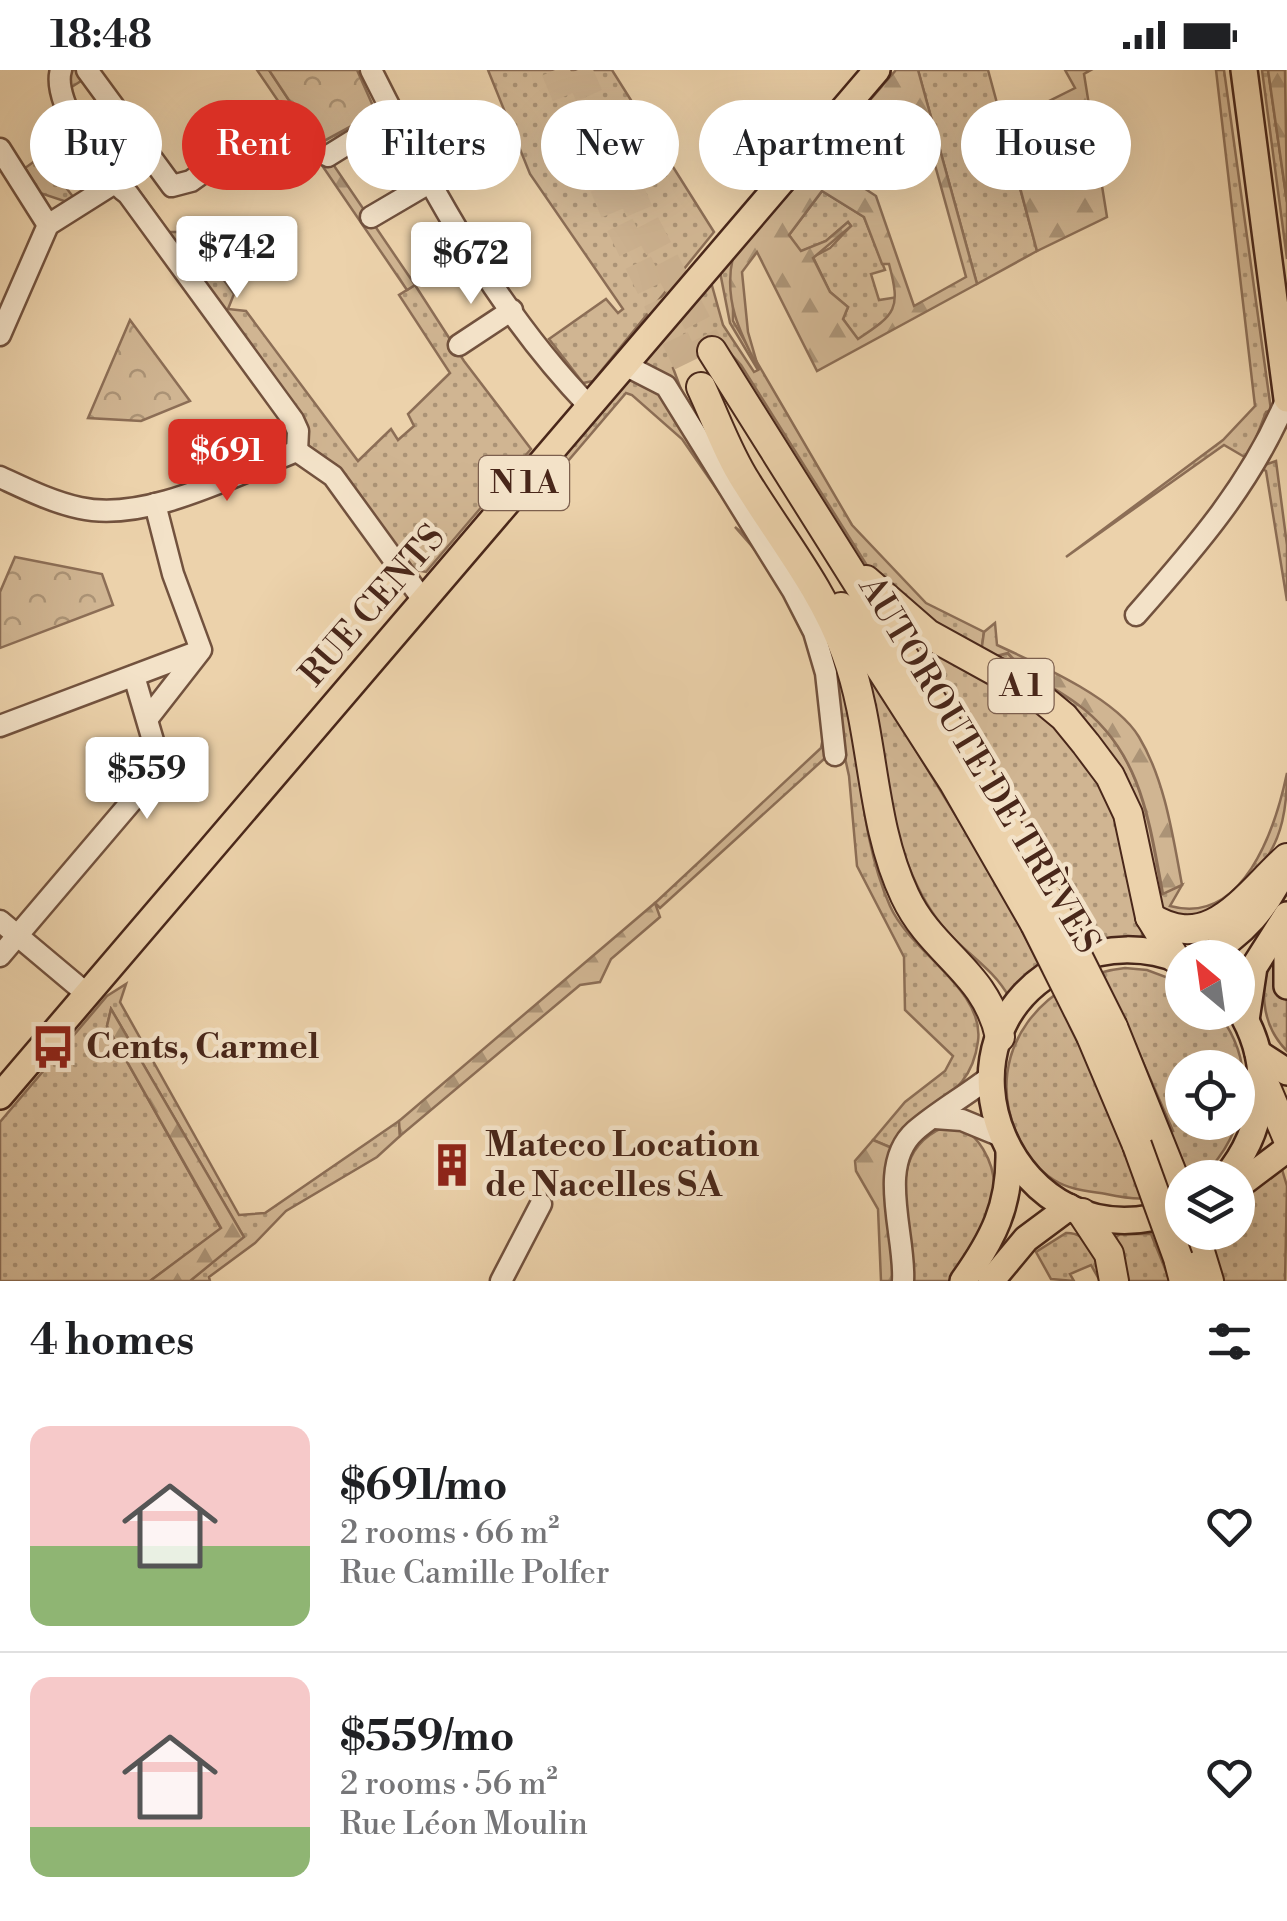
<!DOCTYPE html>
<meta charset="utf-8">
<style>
:root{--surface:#fff;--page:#f2f2f2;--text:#202124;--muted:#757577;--line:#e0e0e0;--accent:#d93025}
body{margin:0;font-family:"Libre Bodoni",serif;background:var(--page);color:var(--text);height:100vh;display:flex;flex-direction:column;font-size:38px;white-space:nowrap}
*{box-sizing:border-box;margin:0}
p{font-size:32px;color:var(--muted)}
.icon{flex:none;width:55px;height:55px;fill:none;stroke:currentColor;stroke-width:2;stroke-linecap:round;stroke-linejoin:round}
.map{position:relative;height:1211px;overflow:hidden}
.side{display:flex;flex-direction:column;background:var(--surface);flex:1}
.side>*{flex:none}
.hud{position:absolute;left:30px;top:30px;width:1228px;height:90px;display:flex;gap:20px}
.needle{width:65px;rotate:331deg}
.fabs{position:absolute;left:1165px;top:870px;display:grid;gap:20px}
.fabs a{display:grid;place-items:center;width:90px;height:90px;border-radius:50%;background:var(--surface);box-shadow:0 10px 40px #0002;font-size:50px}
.price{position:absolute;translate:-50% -85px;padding:0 22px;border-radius:10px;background:#fff;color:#222;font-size:32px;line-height:65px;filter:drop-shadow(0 2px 5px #0008)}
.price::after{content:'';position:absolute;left:50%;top:60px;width:30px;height:22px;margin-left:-15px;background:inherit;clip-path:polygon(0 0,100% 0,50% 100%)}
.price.on{background:var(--accent);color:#fff}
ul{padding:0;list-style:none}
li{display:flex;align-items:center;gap:30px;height:250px;padding:0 30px}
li+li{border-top:2px solid var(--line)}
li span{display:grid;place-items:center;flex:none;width:280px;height:200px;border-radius:20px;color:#555}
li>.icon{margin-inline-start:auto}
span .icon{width:120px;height:120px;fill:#fffc;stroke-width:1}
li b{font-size:42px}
h2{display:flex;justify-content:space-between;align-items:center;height:120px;padding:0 30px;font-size:42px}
.chip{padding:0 35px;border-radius:45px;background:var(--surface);box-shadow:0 10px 40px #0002;font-size:35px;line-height:90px}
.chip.on{background:var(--accent);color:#fff}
.status{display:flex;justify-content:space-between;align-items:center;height:70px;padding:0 50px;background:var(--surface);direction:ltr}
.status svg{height:28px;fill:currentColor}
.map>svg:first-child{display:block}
</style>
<div class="status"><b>18:48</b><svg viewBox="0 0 49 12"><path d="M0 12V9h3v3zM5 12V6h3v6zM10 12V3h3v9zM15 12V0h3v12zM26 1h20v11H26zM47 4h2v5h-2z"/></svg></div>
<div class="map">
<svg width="1287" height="1211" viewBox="0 0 1287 1211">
<defs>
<pattern id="grass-dots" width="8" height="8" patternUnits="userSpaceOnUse" patternTransform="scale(2.5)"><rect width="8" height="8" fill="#d0b592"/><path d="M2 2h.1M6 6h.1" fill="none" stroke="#ab9376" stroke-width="1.8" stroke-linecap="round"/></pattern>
<pattern id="forest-firs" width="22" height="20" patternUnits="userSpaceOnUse" patternTransform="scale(2.5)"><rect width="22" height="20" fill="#d0b592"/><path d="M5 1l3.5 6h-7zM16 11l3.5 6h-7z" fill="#ab9376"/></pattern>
<pattern id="park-crowns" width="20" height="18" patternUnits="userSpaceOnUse" patternTransform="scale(2.5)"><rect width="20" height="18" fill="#d0b592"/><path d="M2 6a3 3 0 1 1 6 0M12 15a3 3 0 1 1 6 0" fill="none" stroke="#ab9376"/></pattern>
</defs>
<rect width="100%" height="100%" fill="#ecd2ab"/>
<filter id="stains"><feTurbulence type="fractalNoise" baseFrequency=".002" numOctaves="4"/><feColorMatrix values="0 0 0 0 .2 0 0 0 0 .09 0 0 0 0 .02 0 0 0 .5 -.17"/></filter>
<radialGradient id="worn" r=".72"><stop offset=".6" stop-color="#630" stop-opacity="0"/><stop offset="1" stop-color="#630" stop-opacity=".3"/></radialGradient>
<g fill="url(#grass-dots)" stroke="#8c6e56" stroke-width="2.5" fill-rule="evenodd">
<polygon points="73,0 98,0 67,20 169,162 189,162 234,224 228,239 246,241 358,391 391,359 398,370 414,356 408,344 450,303 399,225 415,215 464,291 531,379 426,502 411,499 309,381 65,27 67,4"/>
<polygon points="488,0 612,0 714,162 593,311 583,313 549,269 606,229 618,243 623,239 530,104"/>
<polygon points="918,0 988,0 1037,181 977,214"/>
<polygon points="1216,0 1224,0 1271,340 1266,342 1248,389 1224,375 1066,487 1223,370 1255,336"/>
<polygon points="1262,0 1268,0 1287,132 1287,189"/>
<polygon points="72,65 98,107 98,113 84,120 60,73"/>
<polygon points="42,86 74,128 67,132 40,123 25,98"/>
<polygon points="822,121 864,147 885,200 871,204 879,230 898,227 890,248 858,270 843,249 848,237 830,222 813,187 830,178 851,156 848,152 826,171 800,182 789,165"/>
<path d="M733,187V251L852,455L926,533L984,562L981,583C937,559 900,530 866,494L741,295L720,272L673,298L685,330C721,391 757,452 793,513C807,537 830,565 838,592C861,670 857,762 890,836C911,883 985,920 978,971C970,1034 920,1028 892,1078L873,1070L905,1032L945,1001L953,986L905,940L904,887L857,796L849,706L818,565L716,409L720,424L682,369L632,325L626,323L545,418L543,409L711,212L723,255L754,302L758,300L730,253L720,202Z"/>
<polygon points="1276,391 1287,475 1287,531 1266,401 1259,397"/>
<path d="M735,457C799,509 842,607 824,689L660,838L655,833L821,678C840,596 788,515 735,457Z"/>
<path d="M895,552C1020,622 1099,650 1129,804C1133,822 1146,855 1141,871L1090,875L985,692Z"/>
<path d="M1007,583C1028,606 1051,615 1075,632C1140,678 1149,750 1162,823L1182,815L1170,836C1243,856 1275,760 1287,703C1287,790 1254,805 1193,857L1162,839L1136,740L990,588Z"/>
<path d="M860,589L1000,818L1041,898L1009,927C993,898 966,884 945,859C912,821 899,770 886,723L888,709L855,591Z"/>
<path d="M1275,882L1287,932V981C1260,954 1258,914 1275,882Z"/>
<path d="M1125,898L1147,900L1182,913V942L1218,943C1259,996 1248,1061 1202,1107L1182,1108C1159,1133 1139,1131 1106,1124C1088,1121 1070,1120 1054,1110C1036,1099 1024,1081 1016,1062C982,981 1044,906 1125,898ZM1126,953L1173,1061L1151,1069ZM1182,998H1238V1052H1182Z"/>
<polygon points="126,914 120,932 239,1145 265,1143 399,1051 400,1066 377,1087 286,1141 255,1173 209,1207 210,1211 190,1211 243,1166 111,939 107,956 221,1159 150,1211 0,1211 0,1052 107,926"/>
<path d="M944,1057C964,1057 973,1063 983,1079C1013,1128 977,1169 953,1211H913C915,1156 879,1085 944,1057Z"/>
<polygon points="1281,1096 1287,1116 1285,1211 1223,1211 1210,1163 1238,1162 1238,1129"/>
<path d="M1066,1163C1091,1162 1098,1191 1104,1211H1100L1091,1195L1070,1204L1074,1211L1051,1209L1036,1182Z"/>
<polygon points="1120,1164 1151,1164 1170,1211 1123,1211 1116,1167"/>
</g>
<g fill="url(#forest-firs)" stroke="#8c6e56" stroke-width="2.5" fill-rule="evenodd">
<polygon points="257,0 269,0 318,74 366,48 370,54 324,81 415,215 407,220"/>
<path d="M896,0H918L977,214L817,301L757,182L742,202L748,262L759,300C740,263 723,230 733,187L851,53L857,58L832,97L876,126L914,236L966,207L933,88L884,50L858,44ZM822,121L864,147L882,194H889C901,239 896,244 858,269L843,249L848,237L830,222L813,188L851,156L848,152L826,171L801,181L789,165Z"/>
<polygon points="1065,0 1091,0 1084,4 1107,147 1037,181 1003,54 1075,18"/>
<polygon points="1268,0 1285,0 1287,132"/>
<path d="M995,553L997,575C1038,594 1116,628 1139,667C1165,710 1173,767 1182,815L1163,824C1149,749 1141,680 1076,633C1051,615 1028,606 1008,583L989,588L981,583L984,562Z"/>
<polygon points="655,833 660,847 611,889 600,912 580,915 400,1066 399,1051"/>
<polygon points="111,939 244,1167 190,1211 150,1211 221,1158 107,956"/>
<polygon points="873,1070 892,1078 886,1103 895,1211 881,1211 878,1139 856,1101 855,1091"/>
</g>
<g fill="url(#park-crowns)" stroke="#8c6e56" stroke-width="2.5">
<polygon points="269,0 357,0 373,36 363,42 366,48 318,74"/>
<polygon points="130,250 190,331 141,351 88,348"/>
<polygon points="15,487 102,504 113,535 0,578 0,522"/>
</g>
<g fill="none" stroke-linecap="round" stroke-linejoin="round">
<g stroke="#cbb08e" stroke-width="28" stroke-dasharray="28 14" stroke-linecap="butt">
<polyline points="555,0 619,153 688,295"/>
<polyline points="578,0 640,143 712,281"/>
</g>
<g stroke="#72523e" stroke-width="25">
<g id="minor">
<path d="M61,0C51,31 102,106 128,124L293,350L298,361L297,381"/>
<polyline points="87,0 172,116 191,111 219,91"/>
<path d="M371,0C430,118 497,241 589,336"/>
<polyline points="0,79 48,155"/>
<polyline points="328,86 394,45"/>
<polyline points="371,147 429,113"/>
<polyline points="0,265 48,155 113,114"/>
<polyline points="459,275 512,240"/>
<polyline points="625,295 666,316 793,521 814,562 826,603 835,685"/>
<path d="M0,407C26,419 52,432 80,438C146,453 236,404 297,381L333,406L423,530"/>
<path d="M1136,545C1196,477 1252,413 1287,328"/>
<polyline points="148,648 201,580 173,504 155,434"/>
<polyline points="0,656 199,581"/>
<polyline points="0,851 87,924"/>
<polyline points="0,886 154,705 159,691 134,606"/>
<polyline points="935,1048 962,1050 1001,1066"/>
<polyline points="501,1211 541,1134"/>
<path d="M903,1211C906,1166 876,1096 915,1061C938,1041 967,1025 991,1006"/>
</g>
</g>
<g stroke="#49271a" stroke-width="30">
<g id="major">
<polyline points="1244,0 1287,329"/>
<polyline points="1287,876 1287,916"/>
<path d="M1202,888C1243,865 1268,837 1287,793"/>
<polyline points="1246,950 1254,897 1287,845"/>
<polyline points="1258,983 1287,1002"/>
<polyline points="0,1026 877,0"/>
<path d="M1225,1108C1267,1058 1274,993 1238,937"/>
<polyline points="1238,1116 1287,1079"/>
<path d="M1178,1140C1013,1203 912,963 1071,892C1107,876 1147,876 1182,891"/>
<path d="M963,1211C993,1169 1010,1136 1009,1083"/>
<polyline points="991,1211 1026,1169 1069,1137"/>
</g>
</g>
<g stroke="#49271a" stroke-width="32">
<g id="highway">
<polyline points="712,281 974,698 1056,843"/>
<path d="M701,317C716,349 728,384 747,413C781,468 824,521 846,583C875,662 869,750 905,826C932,884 986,901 1000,967"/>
<polyline points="866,510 928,564 1035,623 1064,647 1086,674 1110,706 1128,744 1150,847 1175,888"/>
<polyline points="841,537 954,713 1035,854"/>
<path d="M1150,847C1210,885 1245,826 1287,788"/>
<polyline points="1113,957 1182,1128"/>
<polyline points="1091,966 1137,1075"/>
<polyline points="1262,1008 1287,1067"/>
<polyline points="1082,1143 1109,1184 1114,1211"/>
<polyline points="1194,1162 1209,1211"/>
<polyline points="1178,1188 1184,1211"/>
</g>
</g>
<use href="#minor" stroke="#f3e2c8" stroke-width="20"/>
<use href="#major" stroke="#ecd2ab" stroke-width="25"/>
<use href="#highway" stroke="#ecd2ab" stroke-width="28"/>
<g stroke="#49271a" stroke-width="32" stroke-linecap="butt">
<g id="highway-bridge">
<polyline points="1056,843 1113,957"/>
<polyline points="1035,854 1091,966"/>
<polyline points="1137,1075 1178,1188"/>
</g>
</g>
<use href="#highway-bridge" stroke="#ecd2ab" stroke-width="28"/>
</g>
<defs>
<g id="bus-bare" transform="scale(3.45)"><path d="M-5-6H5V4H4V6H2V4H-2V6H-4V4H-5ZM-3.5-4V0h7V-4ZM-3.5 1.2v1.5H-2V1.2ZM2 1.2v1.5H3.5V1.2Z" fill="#8f2418" stroke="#f3e2c8" stroke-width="2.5" paint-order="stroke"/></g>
<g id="building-bare" transform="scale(3.45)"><path d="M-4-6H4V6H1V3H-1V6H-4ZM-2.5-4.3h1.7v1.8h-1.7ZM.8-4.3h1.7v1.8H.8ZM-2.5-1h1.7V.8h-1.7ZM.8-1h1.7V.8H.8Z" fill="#8f2418" stroke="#f3e2c8" stroke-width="2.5" paint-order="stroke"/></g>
</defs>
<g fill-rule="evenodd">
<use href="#bus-bare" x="53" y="977"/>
<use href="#building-bare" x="452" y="1095"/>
</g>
<g text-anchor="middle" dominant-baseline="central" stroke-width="9" stroke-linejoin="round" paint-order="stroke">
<g fill="#f3e2c8" stroke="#7c5f4e" stroke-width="2.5">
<rect x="479" y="386" width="90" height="54" rx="8"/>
<rect x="988.5" y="589" width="65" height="54" rx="8"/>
</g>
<g font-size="32" font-weight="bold" fill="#49271a">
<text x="524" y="413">N 1A</text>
<text x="1021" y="616">A 1</text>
</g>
<g font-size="35" fill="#49271a" stroke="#f3e2c8">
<text transform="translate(373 536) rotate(-49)">RUE CENTS</text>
<text transform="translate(979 695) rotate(59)">AUTOROUTE DE TRÈVES</text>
</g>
<g font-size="35" font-weight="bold" fill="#49271a" stroke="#f3e2c8" text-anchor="start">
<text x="86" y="977">Cents, Carmel</text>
<text x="485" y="1075">Mateco Location<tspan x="485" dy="40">de Nacelles SA</tspan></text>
</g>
</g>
<rect width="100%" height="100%" filter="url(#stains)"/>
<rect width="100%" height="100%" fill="url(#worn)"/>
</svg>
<div class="fabs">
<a><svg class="needle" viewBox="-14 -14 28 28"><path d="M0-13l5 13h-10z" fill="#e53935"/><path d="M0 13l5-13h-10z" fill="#757577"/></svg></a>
<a><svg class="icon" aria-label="locate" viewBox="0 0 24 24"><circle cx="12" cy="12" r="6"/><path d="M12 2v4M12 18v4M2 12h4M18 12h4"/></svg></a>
<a><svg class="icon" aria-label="layers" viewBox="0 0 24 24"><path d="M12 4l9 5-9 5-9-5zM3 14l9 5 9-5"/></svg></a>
</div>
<b class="price" style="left:237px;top:231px">$742</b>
<b class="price" style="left:471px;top:237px">$672</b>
<b class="price on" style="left:227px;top:434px">$691</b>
<b class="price" style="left:147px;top:752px">$559</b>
<div class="hud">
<a class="chip">Buy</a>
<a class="chip on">Rent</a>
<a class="chip">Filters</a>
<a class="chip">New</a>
<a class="chip">Apartment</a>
<a class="chip">House</a>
</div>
</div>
<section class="side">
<h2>4 homes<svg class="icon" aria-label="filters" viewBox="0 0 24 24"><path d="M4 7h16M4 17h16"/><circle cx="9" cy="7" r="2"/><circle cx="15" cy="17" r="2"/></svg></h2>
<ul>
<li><span style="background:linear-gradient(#f6c9c9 60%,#8fb573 0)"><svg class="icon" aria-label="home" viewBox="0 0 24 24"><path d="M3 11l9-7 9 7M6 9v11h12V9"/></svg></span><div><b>$691/mo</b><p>2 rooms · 66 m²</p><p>Rue Camille Polfer</p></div><svg class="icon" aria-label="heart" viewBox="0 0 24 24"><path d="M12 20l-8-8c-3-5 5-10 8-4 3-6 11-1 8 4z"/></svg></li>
<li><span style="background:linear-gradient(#f6c9c9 75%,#8fb573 0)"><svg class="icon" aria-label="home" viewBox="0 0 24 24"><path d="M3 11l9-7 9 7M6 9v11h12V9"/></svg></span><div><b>$559/mo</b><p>2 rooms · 56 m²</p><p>Rue Léon Moulin</p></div><svg class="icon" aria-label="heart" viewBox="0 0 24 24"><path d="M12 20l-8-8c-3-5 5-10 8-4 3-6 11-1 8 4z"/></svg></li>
</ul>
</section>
